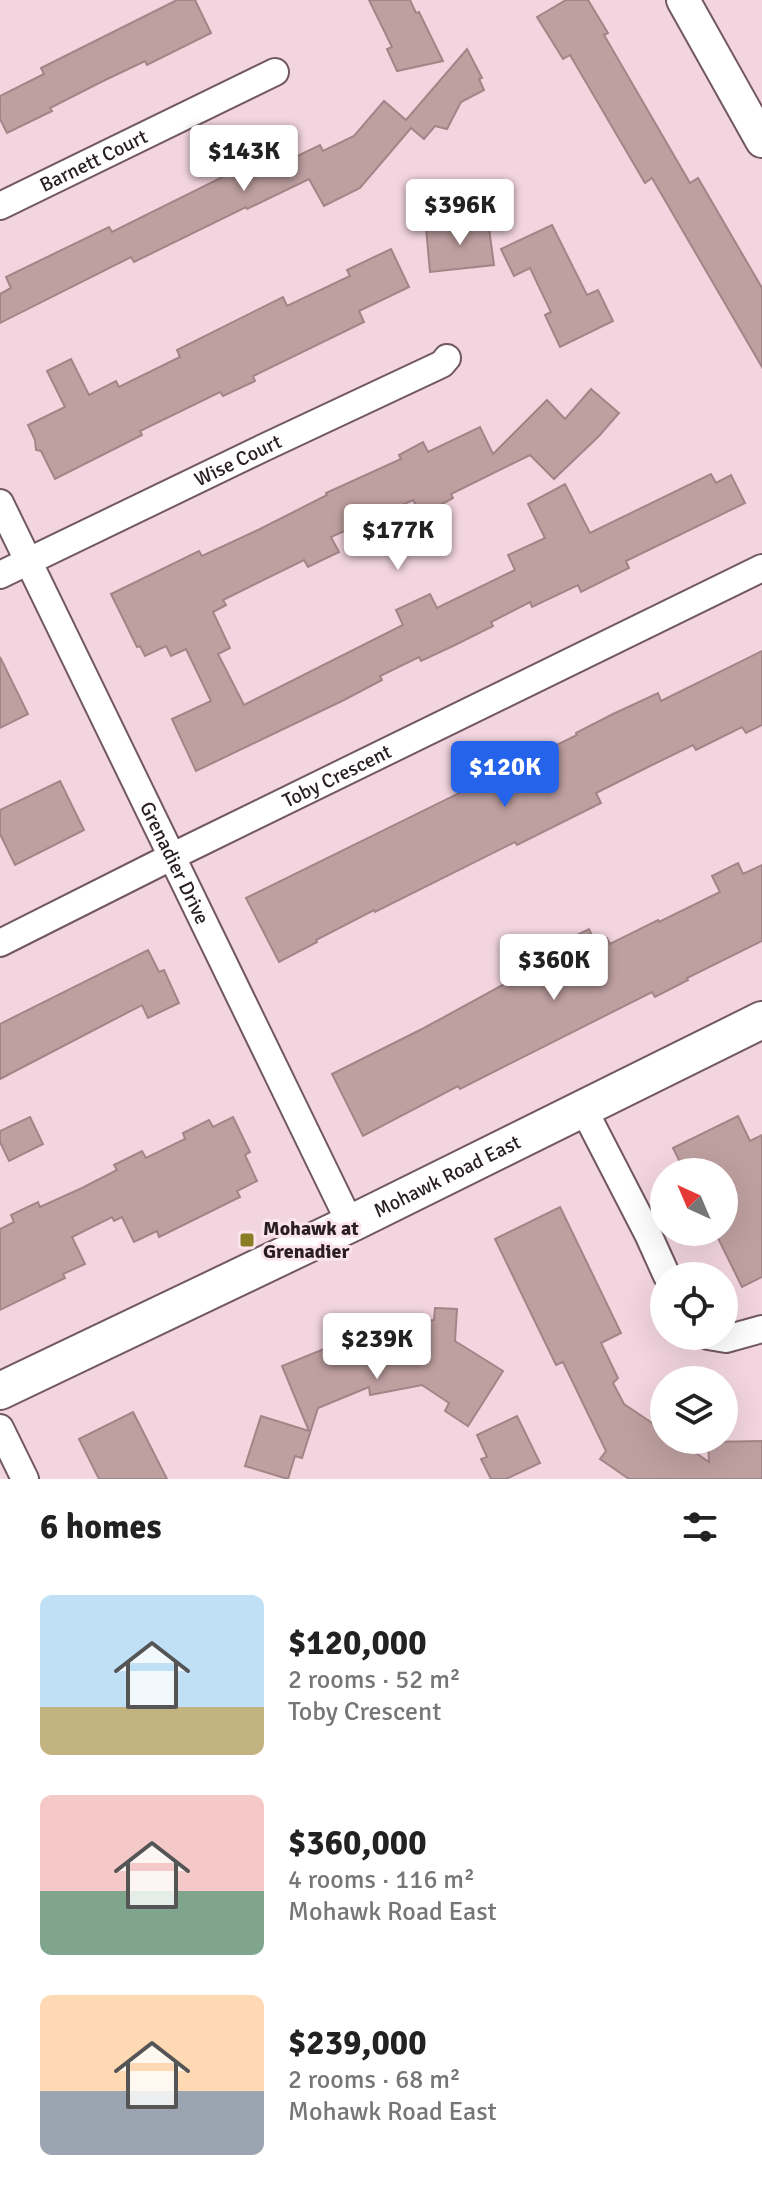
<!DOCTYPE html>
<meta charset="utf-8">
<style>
:root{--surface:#fff;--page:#f2f2f2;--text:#222;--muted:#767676;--accent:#2563eb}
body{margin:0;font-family:Signika,sans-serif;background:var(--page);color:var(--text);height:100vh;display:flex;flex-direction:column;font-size:30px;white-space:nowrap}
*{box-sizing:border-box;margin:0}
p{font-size:26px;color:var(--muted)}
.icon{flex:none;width:44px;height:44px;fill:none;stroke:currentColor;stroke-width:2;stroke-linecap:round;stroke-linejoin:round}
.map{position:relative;height:1479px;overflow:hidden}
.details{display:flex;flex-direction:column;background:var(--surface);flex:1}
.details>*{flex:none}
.needle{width:52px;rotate:316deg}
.fabs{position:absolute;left:650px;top:1158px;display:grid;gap:16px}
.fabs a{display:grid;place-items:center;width:88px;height:88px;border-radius:50%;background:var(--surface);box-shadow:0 8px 32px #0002;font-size:40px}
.price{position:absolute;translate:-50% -68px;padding:0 18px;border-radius:8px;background:#fff;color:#222;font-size:26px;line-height:52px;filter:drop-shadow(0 2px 4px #0008)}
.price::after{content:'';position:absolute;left:50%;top:48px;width:24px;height:18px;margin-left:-12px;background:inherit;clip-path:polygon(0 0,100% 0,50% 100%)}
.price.active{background:var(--accent);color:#fff}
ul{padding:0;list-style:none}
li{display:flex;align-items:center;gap:24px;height:200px;padding:0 40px}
li span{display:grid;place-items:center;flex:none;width:224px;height:160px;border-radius:12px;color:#555}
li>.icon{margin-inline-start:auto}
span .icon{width:96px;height:96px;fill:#fffc;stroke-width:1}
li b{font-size:34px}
h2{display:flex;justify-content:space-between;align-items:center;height:96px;padding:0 40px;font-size:34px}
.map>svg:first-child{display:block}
</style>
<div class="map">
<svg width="762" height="1479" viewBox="0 0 762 1479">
<rect width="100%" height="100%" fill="#f3d5e0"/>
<g fill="#bfa0a1" stroke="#a28586" stroke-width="2">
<polygon points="177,0 195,0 211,33 147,65 145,61 101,82 50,108 52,111 7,133 0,119 0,96 44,74 41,68"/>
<polygon points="369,0 410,0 416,13 419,12 443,61 397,71 387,49 392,47"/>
<polygon points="566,0 588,0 608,33 604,35 690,183 698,178 762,288 762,367 652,178 645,183 570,55 563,59 537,17"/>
<polygon points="467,49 482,78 479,79 484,90 461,102 447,129 435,126 424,139 411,128 360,188 324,206 309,179 247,209 246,207 134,262 131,257 0,323 0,294 11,288 6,277 109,227 112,232 273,152 279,165 320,145 323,151 354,136 384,101 406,120"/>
<polygon points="488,221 494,265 430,272 426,228"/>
<polygon points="552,225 587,295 598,290 613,321 560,347 545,315 551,312 530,268 514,276 501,249"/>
<polygon points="391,249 409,287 359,311 364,322 253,376 255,381 223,396 220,392 140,431 142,435 55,479 41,451 36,450 35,440 28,425 65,407 47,371 71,359 89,395 116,381 119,387 180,357 177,350 283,297 287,306 350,276 347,270"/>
<polygon points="591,389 619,413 599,436 554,479 530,455 451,494 453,498 422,515 413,500 331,537 339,552 308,567 304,560 223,600 226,605 213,612 230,648 218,654 244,705 403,625 396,610 430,594 437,608 515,570 508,555 545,538 528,504 565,484 590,533 711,474 716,483 731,475 745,503 626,561 629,568 581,592 578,585 532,607 530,602 491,622 493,626 455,645 421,661 419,657 380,676 382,680 344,700 196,771 172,719 211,701 186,649 171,656 166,646 145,656 140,646 137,647 111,594 199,551 202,556 260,529 327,495 326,493 401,459 399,455 423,442 428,452 480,427 493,454 547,400 565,419"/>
<polygon points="762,651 762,725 746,733 742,727 696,750 693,745 648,767 596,793 601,803 517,845 515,842 375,912 374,910 316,940 317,942 279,962 246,898 577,735 576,733 613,714 658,693 661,701"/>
<polygon points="0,657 28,714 0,728"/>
<polygon points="60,781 84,830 15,865 0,834 0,810"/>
<polygon points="738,863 743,874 762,865 762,941 687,978 688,980 655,997 652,992 460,1089 458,1086 363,1136 332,1074 424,1028 510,981 512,986 570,956 563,942 589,929 596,944 607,938 610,944 658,920 659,922 720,892 712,876"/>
<polygon points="148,950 159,972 164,970 179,1003 148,1018 142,1005 0,1079 0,1024"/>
<polygon points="738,1116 750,1141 762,1135 762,1277 742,1287 715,1232 724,1232 724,1172 685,1172 673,1148"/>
<polygon points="30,1117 43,1144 9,1161 0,1142 0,1131"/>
<polygon points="233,1117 250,1152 245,1155 257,1181 237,1191 240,1197 159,1237 157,1231 134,1242 122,1217 114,1221 112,1217 72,1237 85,1264 63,1274 65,1278 0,1310 0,1229 14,1222 11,1215 38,1202 40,1207 82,1188 117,1170 114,1165 142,1151 146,1158 185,1139 183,1133 209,1120 213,1127"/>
<polygon points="560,1207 621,1333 601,1343 618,1378 613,1383 624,1404 664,1431 664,1440 677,1440 709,1462 708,1442 762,1441 762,1479 629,1479 600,1459 606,1451 563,1362 556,1365 495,1239"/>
<polygon points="435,1308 457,1309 455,1341 503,1371 468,1426 445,1411 449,1403 422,1385 370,1395 369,1387 318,1408 302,1458 295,1456 288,1479 245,1466 261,1416 309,1431 282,1366 366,1332 434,1320"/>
<polygon points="133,1412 167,1479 99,1479 79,1439"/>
<polygon points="517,1416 540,1463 506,1479 491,1479 481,1459 487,1457 477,1435"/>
</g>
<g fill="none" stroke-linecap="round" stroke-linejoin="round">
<g stroke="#715861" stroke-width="30">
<g id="minor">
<path id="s1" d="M0,206L275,72"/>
<path id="s2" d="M0,503L350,1223"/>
<path id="s3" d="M0,575L263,448L442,364L447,358"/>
<path id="s4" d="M0,943L175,855L762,568"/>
<polyline points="583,1108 648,1234 667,1276"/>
<polyline points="708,1336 726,1339 762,1329"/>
<polyline points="0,1428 25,1479"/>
</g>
</g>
<g stroke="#715861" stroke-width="36">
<polyline id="tertiary" points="683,0 762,141"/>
</g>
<g stroke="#715861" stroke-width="40">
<g id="secondary">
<path id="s5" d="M0,1391L354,1222L762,1020"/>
</g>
</g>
<use href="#minor" stroke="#fff" stroke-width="26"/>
<use href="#tertiary" stroke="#fff" stroke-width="32"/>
<use href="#secondary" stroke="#fff" stroke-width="36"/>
</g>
<rect fill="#8b7d24" stroke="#fce4ed" stroke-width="3" x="239" y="1232" width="16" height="16" rx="4"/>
<g text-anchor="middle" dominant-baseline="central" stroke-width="6" stroke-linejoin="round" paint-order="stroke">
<g font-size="20" fill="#291e22" stroke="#fce4ed">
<text stroke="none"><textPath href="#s1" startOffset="104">Barnett Court</textPath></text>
<text stroke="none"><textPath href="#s3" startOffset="264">Wise Court</textPath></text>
<text stroke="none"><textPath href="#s4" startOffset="376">Toby Crescent</textPath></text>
<text stroke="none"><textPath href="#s2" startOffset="400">Grenadier Drive</textPath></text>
<text stroke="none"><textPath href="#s5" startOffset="496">Mohawk Road East</textPath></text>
</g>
<g font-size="20" font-weight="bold" fill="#291e22" stroke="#fce4ed" text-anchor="start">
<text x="263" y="1228">Mohawk at<tspan x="263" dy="23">Grenadier</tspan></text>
</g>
</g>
</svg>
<div class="fabs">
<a><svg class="needle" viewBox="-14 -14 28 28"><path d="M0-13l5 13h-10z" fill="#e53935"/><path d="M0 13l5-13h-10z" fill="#767676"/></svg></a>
<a><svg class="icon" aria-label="locate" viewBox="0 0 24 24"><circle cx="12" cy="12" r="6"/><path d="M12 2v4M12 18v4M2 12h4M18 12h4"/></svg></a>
<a><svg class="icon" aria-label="layers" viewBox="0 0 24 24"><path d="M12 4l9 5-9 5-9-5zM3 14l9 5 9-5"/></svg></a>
</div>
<b class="price" style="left:244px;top:193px">$143K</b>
<b class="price" style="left:460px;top:247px">$396K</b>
<b class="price" style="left:398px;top:572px">$177K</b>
<b class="price active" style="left:505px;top:809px">$120K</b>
<b class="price" style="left:554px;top:1002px">$360K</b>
<b class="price" style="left:377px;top:1381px">$239K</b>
</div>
<section class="details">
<h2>6 homes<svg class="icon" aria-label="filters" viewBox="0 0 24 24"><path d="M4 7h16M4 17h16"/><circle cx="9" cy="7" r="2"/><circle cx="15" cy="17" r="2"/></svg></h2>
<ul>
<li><span style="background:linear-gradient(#bfe0f5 70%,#c2b280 0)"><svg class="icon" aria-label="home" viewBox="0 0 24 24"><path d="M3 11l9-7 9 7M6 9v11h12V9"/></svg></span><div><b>$120,000</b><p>2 rooms · 52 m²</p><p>Toby Crescent</p></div></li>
<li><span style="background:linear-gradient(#f6c9c9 60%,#7fa58c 0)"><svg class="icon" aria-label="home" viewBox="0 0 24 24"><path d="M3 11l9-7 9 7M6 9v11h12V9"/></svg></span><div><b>$360,000</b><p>4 rooms · 116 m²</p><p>Mohawk Road East</p></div></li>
<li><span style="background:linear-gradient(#ffd9b3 60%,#9aa5b1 0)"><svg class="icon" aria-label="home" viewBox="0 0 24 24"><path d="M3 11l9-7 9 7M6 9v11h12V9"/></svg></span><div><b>$239,000</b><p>2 rooms · 68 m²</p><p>Mohawk Road East</p></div></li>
</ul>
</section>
